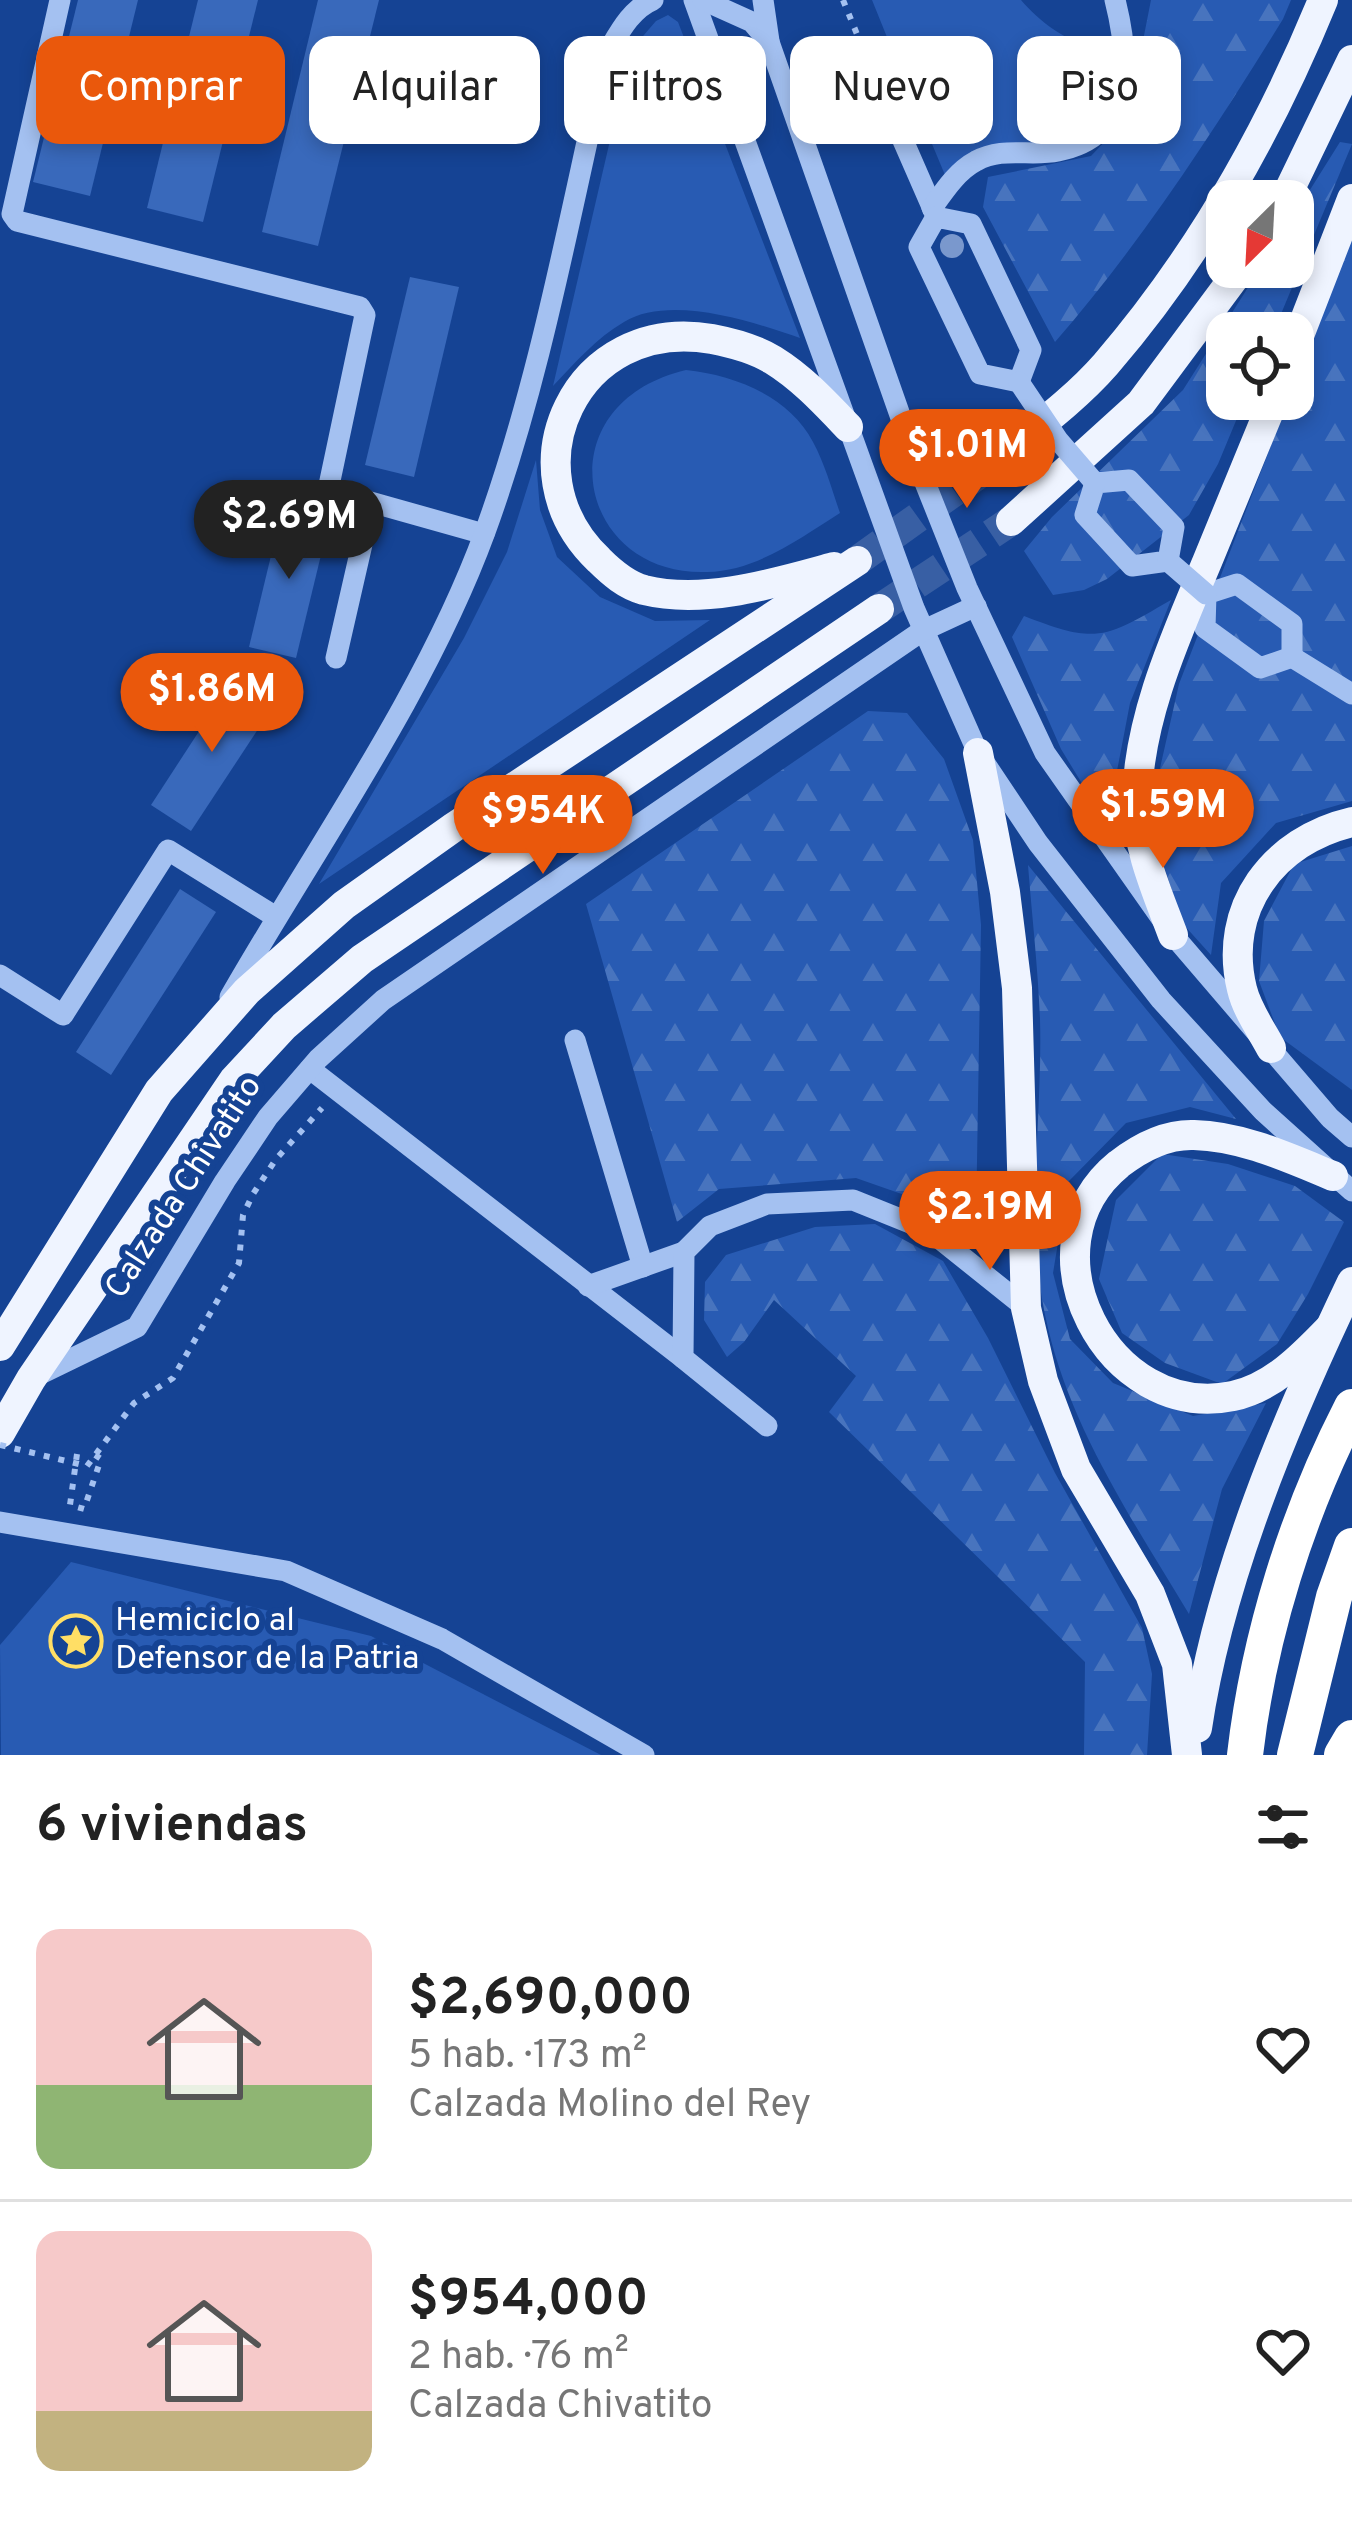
<!DOCTYPE html>
<html lang="es">
<meta charset="utf-8">
<style>
:root{--surface:#fff;--page:#f2f2f2;--text:#222;--muted:#767676;--line:#e0e0e0;--accent:#ea580c}
body{margin:0;font-family:Overpass,sans-serif;background:var(--page);color:var(--text);height:100vh;display:flex;flex-direction:column;font-size:45px;white-space:nowrap}
*{box-sizing:border-box;margin:0}
p{font-size:39px;color:var(--muted)}
.icon{flex:none;width:66px;height:66px;fill:none;stroke:currentColor;stroke-width:2;stroke-linecap:round;stroke-linejoin:round}
.map{position:relative;height:1755px;overflow:hidden}
.side{display:flex;flex-direction:column;background:var(--surface);flex:1}
.side>*{flex:none}
.banner{position:absolute;left:36px;top:36px;width:1281px;height:108px;display:flex;gap:24px}
.needle{width:78px;rotate:204deg}
.tools{position:absolute;left:1206px;top:180px;display:grid;gap:24px}
.tools a{display:grid;place-items:center;width:108px;height:108px;border-radius:24px;background:var(--surface);box-shadow:0 6px 18px #0003;font-size:60px}
.price{position:absolute;translate:-50% -102px;padding:0 27px;border-radius:42px;background:var(--accent);color:#fff;font-size:39px;line-height:78px;filter:drop-shadow(0 3px 6px #0008)}
.price::after{content:'';position:absolute;left:50%;top:72px;width:36px;height:27px;margin-left:-18px;background:inherit;clip-path:polygon(0 0,100% 0,50% 100%)}
.price.active{background:#222;color:#fff}
ul{padding:0;list-style:none}
li{display:flex;align-items:center;gap:36px;height:300px;padding:0 36px}
li+li{border-top:3px solid var(--line)}
li span{display:grid;place-items:center;flex:none;width:336px;height:240px;border-radius:24px;color:#555}
li>.icon{margin-inline-start:auto}
span .icon{width:144px;height:144px;fill:#fffc;stroke-width:1}
li b{font-size:51px}
h2{display:flex;justify-content:space-between;align-items:center;height:144px;padding:0 36px;font-size:51px}
.pill{padding:0 42px;border-radius:24px;background:var(--surface);box-shadow:0 6px 18px #0003;font-size:42px;line-height:108px}
.pill.active{background:var(--accent);color:#fff}
.map>svg:first-child{display:block}
</style>
<div class="map">
<svg width="1352" height="1755" viewBox="0 0 1352 1755">
<defs>
<pattern id="forest-firs" width="22" height="20" patternUnits="userSpaceOnUse" patternTransform="scale(3)"><rect width="22" height="20" fill="#285bb3"/><path d="M5 1l3.5 6h-7zM16 11l3.5 6h-7z" fill="#4874be"/></pattern>
</defs>
<rect width="100%" height="100%" fill="#154394"/>
<g fill="#285bb3">
<path d="M872,0H1021C1040,23 1084,57 1114,44C1118,71 1115,93 1099,116C1060,168 980,124 945,175L901,70L889,74L879,53L891,47Z"/>
<path d="M668,15L678,22L800,338C754,322 670,294 624,322C596,338 575,363 553,386L631,50L656,21Z"/>
<path d="M686,370C734,375 789,396 813,442C825,464 832,490 840,513C800,538 757,571 707,572C576,577 542,404 686,370Z"/>
<polygon points="536,460 540,510 557,557 600,597 655,621 710,620 319,884 464,638 507,552"/>
<polygon points="71,1562 371,1636 601,1755 1,1755 0,1645"/>
</g>
<g fill="url(#forest-firs)">
<path d="M1151,0H1291L1283,19C1213,132 1142,242 1055,342L983,207L988,177L1091,156L1128,117Z"/>
<polygon points="1340,142 1352,144 1273,333 1227,333 1227,399 1245,399 1218,464 1189,515 1107,579 1084,590 1053,595 1024,551 1052,517 1183,390 1261,267 1293,267 1293,217"/>
<polygon points="1352,238 1352,801 1276,823 1221,883 1211,955 1183,924 1163,863 1156,786 1179,684 1289,399 1293,399 1293,390"/>
<path d="M1171,600L1130,703L1116,776L1123,833L1114,836L1061,749L1012,637L1024,616C1098,645 1105,638 1171,600Z"/>
<polygon points="868,711 907,713 944,759 973,840 981,925 976,1220 856,1178 719,1189 677,1222 586,904"/>
<polygon points="1352,846 1352,1090 1280,1037 1259,981 1264,921 1294,864"/>
<path d="M1028,865L1236,1119L1190,1107L1126,1123L1068,1182L1053,1273L1070,1339L1113,1383L1193,1416L1266,1403L1222,1489L1189,1614C1135,1524 1072,1431 1048,1328C1023,1226 1043,1123 1040,1019C1038,968 1032,916 1028,865Z"/>
<polygon points="1162,1154 1228,1164 1295,1186 1344,1222 1308,1294 1277,1344 1222,1384 1165,1363 1122,1333 1099,1279 1116,1200"/>
<polygon points="875,1224 943,1261 988,1338 1055,1473 1142,1628 1152,1674 1147,1755 1084,1755 1085,1662 829,1412 856,1376 774,1300 744,1342 727,1357 704,1320 705,1282 726,1255 815,1227"/>
</g>
<g fill="#3969bb">
<polygon points="78,0 138,0 90,196 33,182"/>
<polygon points="198,0 258,0 203,222 147,208"/>
<polygon points="318,0 379,0 318,246 262,232"/>
<polygon points="439,59 506,77 490,136 423,117"/>
<polygon points="410,277 459,287 414,477 365,465"/>
<polygon points="283,506 330,518 296,658 249,647"/>
<polygon points="233,679 274,705 191,831 151,805"/>
<polygon points="180,889 216,912 111,1075 76,1052"/>
</g>
<g fill="none" stroke-linecap="round" stroke-linejoin="round">
<g stroke="#385fa4" stroke-width="30" stroke-dasharray="30 15" stroke-linecap="butt">
<polyline points="857,561 987,468"/>
<polyline points="879,609 1011,521"/>
</g>
<g stroke="#a4c1f1" stroke-width="6" stroke-dasharray="6 9" stroke-linecap="butt">
<polyline points="843,0 868,61"/>
<polyline points="77,1454 70,1505 84,1509 101,1459 95,1455"/>
<polyline points="87,1466 134,1403 173,1378 239,1263 243,1215 253,1194 276,1159 322,1108"/>
</g>
<g stroke="#a4c1f1" stroke-width="21">
<polyline points="60,0 12,214 17,221 360,307 365,315 328,490 484,534"/>
<polyline points="694,0 914,608 978,753 1038,843 1161,1000 1263,1111 1352,1191"/>
<polyline points="703,0 752,22 769,42 914,455 967,588 1045,753 1173,935 1330,1118 1352,1137"/>
<polyline points="763,0 769,41"/>
<polyline points="877,81 936,216"/>
<path d="M932,208C944,191 957,171 976,161C1003,146 1030,157 1058,151C1135,136 1130,59 1115,0"/>
<polygon points="936,217 971,224 1031,350 1019,382 980,374 919,247"/>
<polygon points="1129,480 1174,527 1168,561 1132,566 1085,515 1095,483"/>
<polygon points="1237,584 1292,624 1292,657 1260,668 1205,628 1206,594"/>
<polyline points="1292,657 1352,694"/>
<polyline points="336,658 371,505"/>
<polyline points="0,975 63,1015 168,850 276,917"/>
<path d="M230,997C316,847 426,693 485,532C541,378 570,212 607,53C619,33 631,9 653,0"/>
<polyline points="575,1040 643,1267"/>
<polyline points="310,1069 683,1358"/>
<polyline points="588,1286 684,1252"/>
<polyline points="32,1378 137,1327 225,1181 268,1117 318,1059 383,1000 922,631 976,606"/>
<polyline points="767,1426 683,1358 684,1252 710,1226 767,1204 853,1200 930,1231 1026,1308"/>
<polyline points="0,1522 286,1571 442,1639 644,1755"/>
</g>
<g stroke="#eff4ff" stroke-width="30">
<polyline points="1284,201 1352,60"/>
<polyline points="1293,351 1352,199"/>
<path d="M987,468C1026,435 1072,403 1106,364C1199,256 1269,132 1323,0"/>
<polyline points="1011,521 1141,403 1242,267"/>
<path d="M834,567C775,583 705,605 644,590C626,585 612,573 599,560C504,470 576,315 712,339C733,343 755,349 773,360C802,378 824,402 848,427"/>
<polyline points="978,753 1005,892 1017,988 1026,1308 1043,1381 1076,1469 1150,1594 1177,1664 1187,1755"/>
<path d="M1173,935C1157,892 1137,848 1137,801C1138,719 1176,636 1207,562C1229,508 1252,453 1274,399"/>
<path d="M1271,1048C1261,1029 1247,1010 1242,989C1222,908 1274,840 1352,822"/>
<path d="M1329,1329C1303,1356 1272,1388 1233,1396C1108,1422 1017,1247 1119,1164C1141,1147 1166,1134 1194,1135C1242,1136 1289,1158 1333,1176"/>
<polyline points="0,1346 159,1091 247,991 344,905 454,827 857,561"/>
<polyline points="0,1433 31,1379 234,1080 284,1026 362,959 879,609"/>
<path d="M1197,1728C1219,1578 1287,1418 1352,1282"/>
</g>
<g stroke="#fff" stroke-width="36">
<path d="M1245,1755C1259,1635 1297,1514 1352,1407"/>
<polyline points="1295,1755 1334,1597 1352,1546"/>
<polyline points="1342,1755 1352,1738"/>
</g>
<polyline stroke="#a4c1f1" stroke-width="6" stroke-dasharray="6 9" stroke-linecap="butt" points="0,1445 87,1466"/>
<g stroke="#a4c1f1" stroke-width="21">
<polyline points="1019,382 1058,440 1095,483"/>
<polyline points="1168,561 1206,594"/>
</g>
</g>
<g fill="#7a98cd">
<circle cx="904" cy="108" r="12"/>
<circle cx="952" cy="246" r="12"/>
</g>
<defs>
<g id="sight-ring" transform="scale(2.7)"><circle r="9.5" fill="#154394" stroke="#ffde65" stroke-width="1.5"/><path d="M0-6L1.8-2.2L6-1.7L2.9 1.2L3.7 5.4L0 3.3L-3.7 5.4L-2.9 1.2L-6-1.7L-1.8-2.2Z" fill="#ffde65"/></g>
</defs>
<g fill-rule="evenodd">
<use href="#sight-ring" x="76" y="1641"/>
</g>
<g text-anchor="middle" dominant-baseline="central" stroke-width="12" stroke-linejoin="round" paint-order="stroke">
<g font-size="33" fill="#fff" stroke="#154394">
<text transform="translate(185 1188) rotate(-57)">Calzada Chivatito</text>
</g>
<g font-size="33" fill="#fff" stroke="#154394" text-anchor="start">
<text x="115" y="1622">Hemiciclo al<tspan x="115" dy="38">Defensor de la Patria</tspan></text>
</g>
</g>
</svg>
<div class="tools">
<a><svg class="needle" viewBox="-14 -14 28 28"><path d="M0-13l5 13h-10z" fill="#e53935"/><path d="M0 13l5-13h-10z" fill="#767676"/></svg></a>
<a><svg class="icon" aria-label="locate" viewBox="0 0 24 24"><circle cx="12" cy="12" r="6"/><path d="M12 2v4M12 18v4M2 12h4M18 12h4"/></svg></a>
</div>
<b class="price" style="left:967px;top:511px">$1.01M</b>
<b class="price active" style="left:289px;top:582px">$2.69M</b>
<b class="price" style="left:212px;top:755px">$1.86M</b>
<b class="price" style="left:1163px;top:871px">$1.59M</b>
<b class="price" style="left:543px;top:877px">$954K</b>
<b class="price" style="left:990px;top:1273px">$2.19M</b>
<div class="banner">
<a class="pill active">Comprar</a>
<a class="pill">Alquilar</a>
<a class="pill">Filtros</a>
<a class="pill">Nuevo</a>
<a class="pill">Piso</a>
</div>
</div>
<section class="side">
<h2>6 viviendas<svg class="icon" aria-label="filters" viewBox="0 0 24 24"><path d="M4 7h16M4 17h16"/><circle cx="9" cy="7" r="2"/><circle cx="15" cy="17" r="2"/></svg></h2>
<ul>
<li><span style="background:linear-gradient(#f6c9c9 65%,#8fb573 0)"><svg class="icon" aria-label="home" viewBox="0 0 24 24"><path d="M3 11l9-7 9 7M6 9v11h12V9"/></svg></span><div><b>$2,690,000</b><p>5 hab. · 173 m²</p><p>Calzada Molino del Rey</p></div><svg class="icon" aria-label="heart" viewBox="0 0 24 24"><path d="M12 20l-8-8c-3-5 5-10 8-4 3-6 11-1 8 4z"/></svg></li>
<li><span style="background:linear-gradient(#f6c9c9 75%,#c2b280 0)"><svg class="icon" aria-label="home" viewBox="0 0 24 24"><path d="M3 11l9-7 9 7M6 9v11h12V9"/></svg></span><div><b>$954,000</b><p>2 hab. · 76 m²</p><p>Calzada Chivatito</p></div><svg class="icon" aria-label="heart" viewBox="0 0 24 24"><path d="M12 20l-8-8c-3-5 5-10 8-4 3-6 11-1 8 4z"/></svg></li>
</ul>
</section>
